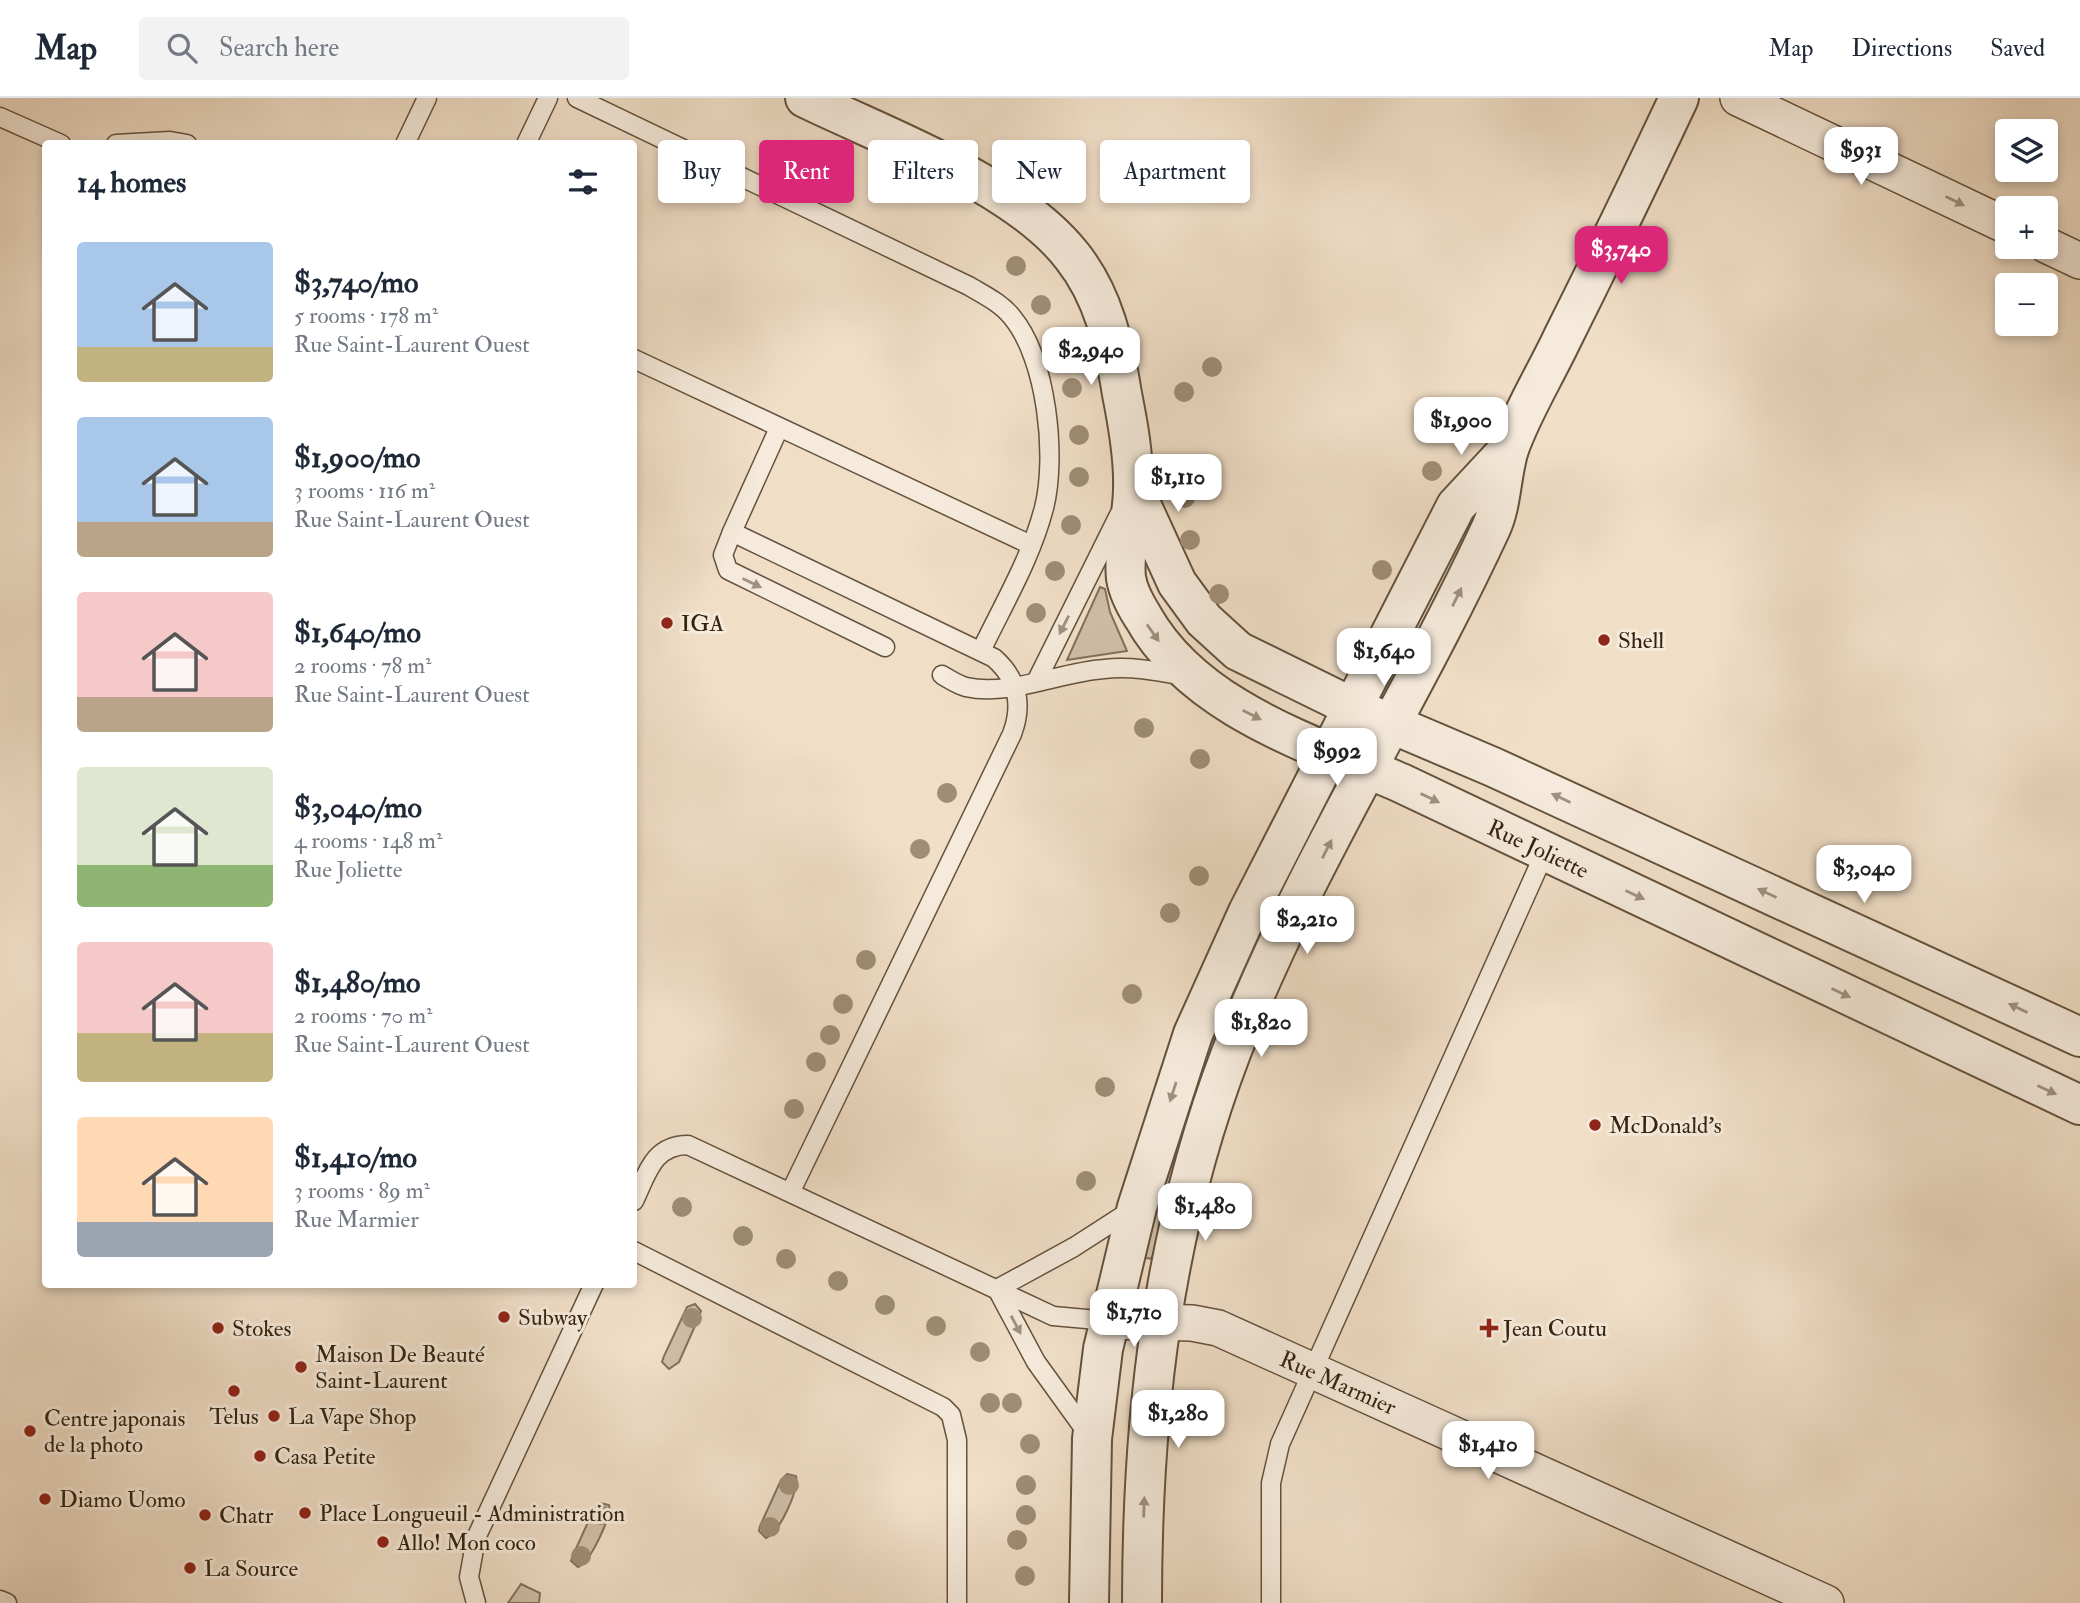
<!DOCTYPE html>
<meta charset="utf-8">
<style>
:root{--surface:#fff;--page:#f2f2f3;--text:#1f2937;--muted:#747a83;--line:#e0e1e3;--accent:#db2777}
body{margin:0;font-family:"IM FELL Double Pica",serif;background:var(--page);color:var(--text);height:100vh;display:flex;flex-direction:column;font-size:26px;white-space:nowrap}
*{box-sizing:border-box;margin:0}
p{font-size:23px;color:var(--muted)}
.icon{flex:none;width:38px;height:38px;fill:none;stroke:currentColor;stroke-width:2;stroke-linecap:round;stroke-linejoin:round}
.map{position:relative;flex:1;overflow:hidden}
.sheet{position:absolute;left:42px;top:42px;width:595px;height:1148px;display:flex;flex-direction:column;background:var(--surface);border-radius:7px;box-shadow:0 4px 10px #0003}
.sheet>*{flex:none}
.banner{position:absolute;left:658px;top:42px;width:665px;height:63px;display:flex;gap:14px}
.fabs{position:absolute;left:1995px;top:21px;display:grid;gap:14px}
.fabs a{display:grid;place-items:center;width:63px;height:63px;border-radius:7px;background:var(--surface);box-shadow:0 4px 10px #0003;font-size:35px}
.price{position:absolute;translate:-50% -60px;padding:0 16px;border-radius:14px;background:#fff;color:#222;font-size:23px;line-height:46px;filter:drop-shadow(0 2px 4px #0008)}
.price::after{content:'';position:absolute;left:50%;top:42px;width:21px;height:16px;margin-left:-10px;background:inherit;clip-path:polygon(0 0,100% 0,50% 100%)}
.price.on{background:var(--accent);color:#fff}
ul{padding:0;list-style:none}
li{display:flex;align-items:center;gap:21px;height:175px;padding:0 35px}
li span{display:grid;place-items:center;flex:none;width:196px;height:140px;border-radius:7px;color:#555}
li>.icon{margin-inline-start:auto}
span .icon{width:84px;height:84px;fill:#fffc;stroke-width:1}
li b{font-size:30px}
h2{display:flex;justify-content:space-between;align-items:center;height:84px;padding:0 35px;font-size:30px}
.pill{padding:0 24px;border-radius:7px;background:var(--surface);box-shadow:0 4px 10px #0003;font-size:24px;line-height:63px}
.pill.on{background:var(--accent);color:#fff}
header{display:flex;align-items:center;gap:42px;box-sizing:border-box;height:98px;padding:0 35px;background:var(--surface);border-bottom:2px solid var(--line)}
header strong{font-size:33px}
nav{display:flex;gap:38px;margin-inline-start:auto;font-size:24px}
.search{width:490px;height:63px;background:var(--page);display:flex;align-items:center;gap:18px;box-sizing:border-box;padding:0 24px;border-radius:7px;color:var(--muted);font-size:26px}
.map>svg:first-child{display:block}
</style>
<header>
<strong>Map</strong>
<div class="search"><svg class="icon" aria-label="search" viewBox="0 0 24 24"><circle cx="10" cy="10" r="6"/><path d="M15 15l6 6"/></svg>Search here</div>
<nav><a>Map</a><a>Directions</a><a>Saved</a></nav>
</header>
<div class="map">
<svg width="2080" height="1505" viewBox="0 0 2080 1505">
<rect width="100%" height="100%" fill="#f0dec7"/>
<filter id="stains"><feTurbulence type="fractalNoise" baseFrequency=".00286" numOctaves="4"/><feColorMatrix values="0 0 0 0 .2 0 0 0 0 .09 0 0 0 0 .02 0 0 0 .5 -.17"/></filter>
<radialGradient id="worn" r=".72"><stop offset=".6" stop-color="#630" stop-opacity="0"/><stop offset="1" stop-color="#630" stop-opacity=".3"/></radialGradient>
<g fill="#d0bea8" stroke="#82705b" stroke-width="2">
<polygon points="1100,489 1105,491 1110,514 1127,553 1067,562"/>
<polygon points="1206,956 1212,958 1156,1150 1151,1161 1139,1158"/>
<polygon points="695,1206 701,1213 699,1219 679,1264 669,1271 662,1264 664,1258 687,1209"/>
<path d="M787,1376L796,1378C799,1392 780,1434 766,1440L759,1433L760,1428L781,1382Z"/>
<path d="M600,1405L609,1407C612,1418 590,1465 578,1469L571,1463L573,1457L594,1411Z"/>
<polygon points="521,1486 540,1495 539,1505 508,1505"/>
</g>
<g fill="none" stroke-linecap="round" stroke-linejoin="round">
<g stroke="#64523c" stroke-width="21">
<g id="service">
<path d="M577,0L969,188C984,197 1001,205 1012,219C1047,261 1057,359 1044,410C1031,460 1003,507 981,553"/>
<polyline points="0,19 61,46"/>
<polyline points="116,46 170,43 187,46"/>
<polyline points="405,46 427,0"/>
<polyline points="526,46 548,0"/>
<polyline points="634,261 1031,447"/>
<path d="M779,330L732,434L994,560C1018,581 1023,607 1012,636L791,1093"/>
<polyline points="732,434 723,457 728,472 885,549"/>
<path d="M942,577C949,581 958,587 966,589C1009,599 1060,574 1104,571C1131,568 1157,573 1184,578"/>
<polyline points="1037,582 1119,417"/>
<path d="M634,1103C647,1076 653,1047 688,1047L1053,1218L1109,1223"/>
<polyline points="634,1153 943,1309 951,1317 957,1342 957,1505"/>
<polyline points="997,1191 1036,1264 1088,1336"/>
<polyline points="997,1191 1074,1149 1133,1111"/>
<polyline points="0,1502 7,1505"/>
<polyline points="476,1505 469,1479 476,1440 594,1186"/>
<polyline points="1271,1505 1271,1385 1280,1346 1545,754"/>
</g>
</g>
<g stroke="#64523c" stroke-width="38">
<g id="minor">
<polyline points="1738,0 2007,128"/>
<polyline points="2046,147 2080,163"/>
<polyline points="1109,1223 1192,1225 1218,1230 1826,1505"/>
</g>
</g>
<g stroke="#64523c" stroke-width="42">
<g id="tertiary">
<path d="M805,0C887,40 1016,86 1072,158C1104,198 1114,246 1122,296C1128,326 1134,359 1133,390C1133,419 1123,452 1126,480C1128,493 1136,508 1143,519C1195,611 1310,645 1401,685L2080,1007"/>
<polyline points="1134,391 1177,485 1204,522 1238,553 1352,609 1493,669 2080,939"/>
<polyline points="1089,1505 1092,1341 1103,1251 1137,1109 1193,936 1248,814 1456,408 1509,351"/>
<path d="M1142,1505C1142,1315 1163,1133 1231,955C1301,773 1409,607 1491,430C1502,406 1501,377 1509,351C1522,314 1545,277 1562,241C1602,161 1641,81 1679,0"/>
</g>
</g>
<use href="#service" stroke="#f5eadb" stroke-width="18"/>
<use href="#minor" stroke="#f5eadb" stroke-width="35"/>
<use href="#tertiary" stroke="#f5eadb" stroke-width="38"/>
</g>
<g fill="#9f8d76">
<circle cx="1016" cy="168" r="10"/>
<circle cx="1041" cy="207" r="10"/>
<circle cx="1058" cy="243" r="10"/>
<circle cx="1212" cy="269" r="10"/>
<circle cx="1072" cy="290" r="10"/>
<circle cx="1184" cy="294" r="10"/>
<circle cx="1079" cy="337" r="10"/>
<circle cx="1432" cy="373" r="10"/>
<circle cx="1079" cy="379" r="10"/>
<circle cx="1185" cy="400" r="10"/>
<circle cx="1071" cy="427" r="10"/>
<circle cx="1190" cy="442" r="10"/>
<circle cx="1382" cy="472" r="10"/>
<circle cx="1055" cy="473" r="10"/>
<circle cx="1219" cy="496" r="10"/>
<circle cx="1036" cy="515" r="10"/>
<circle cx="1144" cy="630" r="10"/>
<circle cx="1200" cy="661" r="10"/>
<circle cx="947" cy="695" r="10"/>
<circle cx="920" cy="751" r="10"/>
<circle cx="1199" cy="778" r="10"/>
<circle cx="1170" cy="815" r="10"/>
<circle cx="866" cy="862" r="10"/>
<circle cx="1132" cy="896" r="10"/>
<circle cx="843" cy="906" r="10"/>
<circle cx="830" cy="937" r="10"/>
<circle cx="816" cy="964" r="10"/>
<circle cx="1105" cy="989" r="10"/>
<circle cx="794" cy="1011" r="10"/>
<circle cx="1086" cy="1083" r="10"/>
<circle cx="682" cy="1109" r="10"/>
<circle cx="743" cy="1138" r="10"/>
<circle cx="786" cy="1161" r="10"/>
<circle cx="838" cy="1183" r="10"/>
<circle cx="885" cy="1207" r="10"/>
<circle cx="692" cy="1220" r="10"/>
<circle cx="936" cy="1228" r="10"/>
<circle cx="980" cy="1254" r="10"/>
<circle cx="990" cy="1305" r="10"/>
<circle cx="1012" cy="1305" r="10"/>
<circle cx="1030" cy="1346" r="10"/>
<circle cx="789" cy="1387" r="10"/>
<circle cx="1026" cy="1387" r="10"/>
<circle cx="601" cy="1417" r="10"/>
<circle cx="1026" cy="1417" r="10"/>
<circle cx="770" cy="1429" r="10"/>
<circle cx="1017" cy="1442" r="10"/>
<circle cx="581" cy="1458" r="10"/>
<circle cx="1025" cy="1478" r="10"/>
</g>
<defs><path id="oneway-solid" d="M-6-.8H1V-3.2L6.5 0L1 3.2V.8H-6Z" transform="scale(1.75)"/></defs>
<g fill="#9f907f">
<use href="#oneway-solid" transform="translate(1955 103) rotate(26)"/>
<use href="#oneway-solid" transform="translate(752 485) rotate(26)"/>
<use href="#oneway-solid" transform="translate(1457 499) rotate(-64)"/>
<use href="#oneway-solid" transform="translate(1064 527) rotate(117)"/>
<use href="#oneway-solid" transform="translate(1153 535) rotate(55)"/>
<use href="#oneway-solid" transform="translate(1252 617) rotate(27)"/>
<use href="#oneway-solid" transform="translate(1430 700) rotate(26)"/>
<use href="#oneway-solid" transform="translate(1561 700) rotate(-155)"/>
<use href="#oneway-solid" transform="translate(1327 751) rotate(-63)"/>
<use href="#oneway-solid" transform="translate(1767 795) rotate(-155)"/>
<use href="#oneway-solid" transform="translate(1635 797) rotate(25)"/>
<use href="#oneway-solid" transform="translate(1841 895) rotate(25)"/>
<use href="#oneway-solid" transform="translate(2018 910) rotate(-155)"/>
<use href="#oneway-solid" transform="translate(2047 992) rotate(25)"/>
<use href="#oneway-solid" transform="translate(1173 994) rotate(108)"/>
<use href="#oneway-solid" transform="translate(1016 1227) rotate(62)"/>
<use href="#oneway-solid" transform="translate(1144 1409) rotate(-88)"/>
</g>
<g fill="#8f2418" stroke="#f5eadb" stroke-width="2.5">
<circle cx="667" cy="525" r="7"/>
<circle cx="1604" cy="542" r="7"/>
<circle cx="1595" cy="1027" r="7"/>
<circle cx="504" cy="1219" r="7"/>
<circle cx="218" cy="1230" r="7"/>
<path d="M1485.5 1219.5h7v7h7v7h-7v7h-7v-7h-7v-7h7z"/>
<circle cx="301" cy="1269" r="7"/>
<circle cx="234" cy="1293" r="7"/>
<circle cx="274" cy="1318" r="7"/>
<circle cx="30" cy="1333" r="7"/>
<circle cx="260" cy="1358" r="7"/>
<circle cx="45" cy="1401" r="7"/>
<circle cx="305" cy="1415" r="7"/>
<circle cx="205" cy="1417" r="7"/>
<circle cx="383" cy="1444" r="7"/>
<circle cx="190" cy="1470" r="7"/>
</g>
<g text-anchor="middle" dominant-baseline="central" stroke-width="6" stroke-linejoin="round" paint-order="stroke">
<g font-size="23" fill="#35230e" stroke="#f5eadb" text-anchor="start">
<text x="681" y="525">IGA</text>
<text x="1618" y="542">Shell</text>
<text x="1609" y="1027">McDonald's</text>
<text x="518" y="1219">Subway</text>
<text x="232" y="1230">Stokes</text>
<text x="1503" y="1230">Jean Coutu</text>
<text x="315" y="1256">Maison De Beauté<tspan x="315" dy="26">Saint-Laurent</tspan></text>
<text x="234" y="1318" text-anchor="middle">Telus</text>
<text x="288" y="1318">La Vape Shop</text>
<text x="44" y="1320">Centre japonais<tspan x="44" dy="26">de la photo</tspan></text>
<text x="274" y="1358">Casa Petite</text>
<text x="59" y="1401">Diamo Uomo</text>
<text x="319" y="1415">Place Longueuil - Administration</text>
<text x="219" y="1417">Chatr</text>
<text x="397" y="1444">Allo! Mon coco</text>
<text x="204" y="1470">La Source</text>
</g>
<g font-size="23" fill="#35230e" stroke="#f5eadb">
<text transform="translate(1538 751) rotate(25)">Rue Joliette</text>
<text transform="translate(1338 1285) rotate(24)">Rue Marmier</text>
</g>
</g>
<rect width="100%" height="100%" filter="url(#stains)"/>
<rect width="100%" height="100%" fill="url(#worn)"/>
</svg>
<div class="fabs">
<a><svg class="icon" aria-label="layers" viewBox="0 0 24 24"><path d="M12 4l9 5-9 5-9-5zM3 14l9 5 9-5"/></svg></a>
<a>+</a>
<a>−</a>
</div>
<b class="price" style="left:1861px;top:89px">$931</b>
<b class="price on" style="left:1621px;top:188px">$3,740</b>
<b class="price" style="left:1091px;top:289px">$2,940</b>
<b class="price" style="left:1461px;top:359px">$1,900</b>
<b class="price" style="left:1178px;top:416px">$1,110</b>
<b class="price" style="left:1384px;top:590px">$1,640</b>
<b class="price" style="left:1337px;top:690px">$992</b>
<b class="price" style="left:1864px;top:807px">$3,040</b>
<b class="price" style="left:1307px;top:858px">$2,210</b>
<b class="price" style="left:1261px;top:961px">$1,820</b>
<b class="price" style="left:1205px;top:1145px">$1,480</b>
<b class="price" style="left:1134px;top:1251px">$1,710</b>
<b class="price" style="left:1178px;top:1352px">$1,280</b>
<b class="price" style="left:1488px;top:1383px">$1,410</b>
<div class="banner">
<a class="pill">Buy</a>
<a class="pill on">Rent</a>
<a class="pill">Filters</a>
<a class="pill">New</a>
<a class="pill">Apartment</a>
</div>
<section class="sheet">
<h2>14 homes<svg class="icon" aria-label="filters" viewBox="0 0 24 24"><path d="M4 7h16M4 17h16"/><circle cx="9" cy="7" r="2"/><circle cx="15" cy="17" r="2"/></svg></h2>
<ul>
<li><span style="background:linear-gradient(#a9c7e8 75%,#c2b280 0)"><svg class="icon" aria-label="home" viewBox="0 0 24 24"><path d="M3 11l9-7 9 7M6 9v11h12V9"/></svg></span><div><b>$3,740/mo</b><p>5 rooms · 178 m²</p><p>Rue Saint-Laurent Ouest</p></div></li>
<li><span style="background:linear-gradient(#a9c7e8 75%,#b9a48a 0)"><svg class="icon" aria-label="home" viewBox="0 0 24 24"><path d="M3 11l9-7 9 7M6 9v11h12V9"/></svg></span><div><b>$1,900/mo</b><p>3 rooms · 116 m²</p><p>Rue Saint-Laurent Ouest</p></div></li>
<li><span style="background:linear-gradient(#f6c9c9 75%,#b9a48a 0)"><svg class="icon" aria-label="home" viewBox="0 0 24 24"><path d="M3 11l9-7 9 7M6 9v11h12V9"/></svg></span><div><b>$1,640/mo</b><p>2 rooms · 78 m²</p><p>Rue Saint-Laurent Ouest</p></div></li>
<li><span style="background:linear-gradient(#dfe7d0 70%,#8fb573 0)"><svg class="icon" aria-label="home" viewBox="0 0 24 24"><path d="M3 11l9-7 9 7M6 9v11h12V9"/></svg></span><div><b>$3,040/mo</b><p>4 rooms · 148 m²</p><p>Rue Joliette</p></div></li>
<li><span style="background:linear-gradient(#f6c9c9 65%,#c2b280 0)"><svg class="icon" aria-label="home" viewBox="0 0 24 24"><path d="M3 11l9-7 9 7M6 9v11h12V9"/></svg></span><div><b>$1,480/mo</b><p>2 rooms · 70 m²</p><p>Rue Saint-Laurent Ouest</p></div></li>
<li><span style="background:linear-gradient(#ffd9b3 75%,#9aa5b1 0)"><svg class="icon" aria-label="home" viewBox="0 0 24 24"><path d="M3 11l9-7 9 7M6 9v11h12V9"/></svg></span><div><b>$1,410/mo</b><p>3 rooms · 89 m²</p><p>Rue Marmier</p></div></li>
</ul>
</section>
</div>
